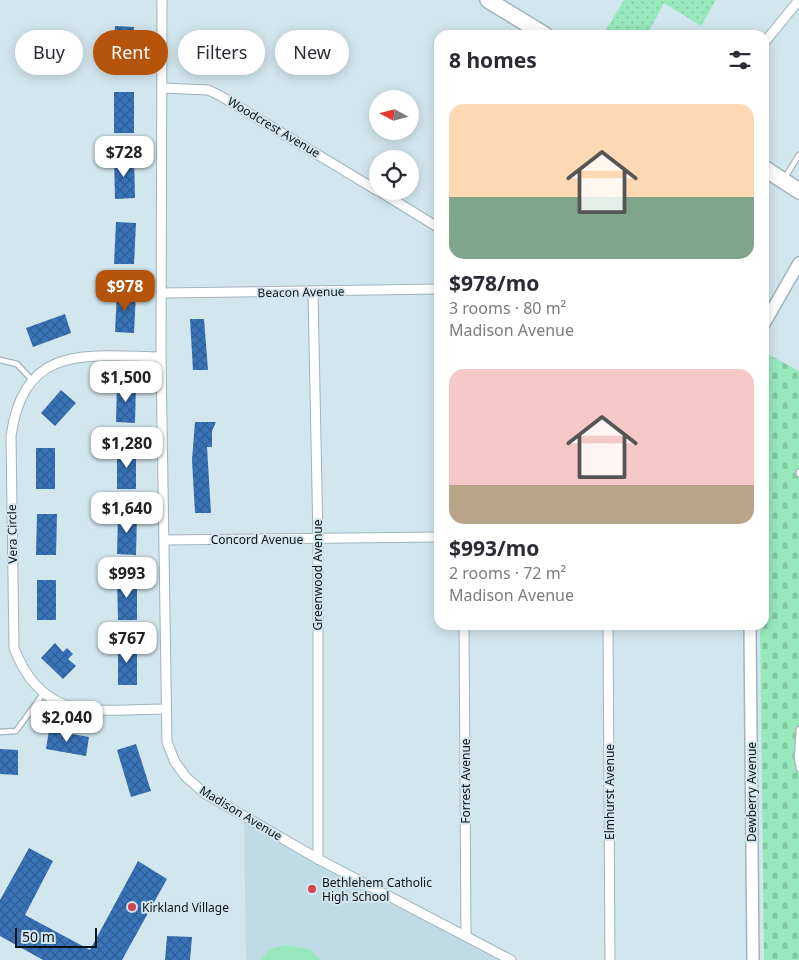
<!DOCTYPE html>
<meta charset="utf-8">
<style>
:root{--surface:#fff;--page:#f7f7f7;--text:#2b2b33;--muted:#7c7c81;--accent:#b45309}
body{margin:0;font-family:"Noto Sans",sans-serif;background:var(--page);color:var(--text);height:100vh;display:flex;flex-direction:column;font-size:19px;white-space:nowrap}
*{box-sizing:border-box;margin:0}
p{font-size:16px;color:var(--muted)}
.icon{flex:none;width:28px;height:28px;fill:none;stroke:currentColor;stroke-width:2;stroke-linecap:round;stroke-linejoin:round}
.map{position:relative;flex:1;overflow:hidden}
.side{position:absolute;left:434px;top:30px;width:335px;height:600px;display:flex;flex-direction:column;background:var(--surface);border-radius:15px;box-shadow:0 2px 12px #0003}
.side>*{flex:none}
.banner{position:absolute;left:15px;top:30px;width:344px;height:45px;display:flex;gap:10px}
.needle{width:32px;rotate:277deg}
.fabs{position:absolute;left:369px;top:90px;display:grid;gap:10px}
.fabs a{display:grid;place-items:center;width:50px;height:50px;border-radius:50%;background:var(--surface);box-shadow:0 2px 12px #0003;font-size:25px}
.scale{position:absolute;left:15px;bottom:12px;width:82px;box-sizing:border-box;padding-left:5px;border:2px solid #0c1316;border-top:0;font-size:14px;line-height:18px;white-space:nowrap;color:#0c1316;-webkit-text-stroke:4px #d2e6ed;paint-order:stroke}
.price{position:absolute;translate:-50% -42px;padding:0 11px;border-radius:10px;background:#fff;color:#222;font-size:16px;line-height:32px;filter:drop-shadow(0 1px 2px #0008)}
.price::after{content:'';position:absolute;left:50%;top:30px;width:15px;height:11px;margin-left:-8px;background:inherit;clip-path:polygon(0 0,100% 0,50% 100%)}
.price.current{background:var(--accent);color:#fff}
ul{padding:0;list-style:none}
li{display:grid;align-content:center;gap:10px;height:265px;padding:0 15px}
li span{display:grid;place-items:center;height:155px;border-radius:15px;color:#555}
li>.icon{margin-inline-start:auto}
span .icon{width:90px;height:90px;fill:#fffc;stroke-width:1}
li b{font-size:21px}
h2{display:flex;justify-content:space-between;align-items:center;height:60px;padding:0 15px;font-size:21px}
.chip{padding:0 18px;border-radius:22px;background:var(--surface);box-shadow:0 2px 12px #0003;font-size:18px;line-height:45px}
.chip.current{background:var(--accent);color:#fff}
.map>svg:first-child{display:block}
</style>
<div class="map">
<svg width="799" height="960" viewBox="0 0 799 960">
<defs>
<pattern id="grass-dots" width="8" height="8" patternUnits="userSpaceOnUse" patternTransform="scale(1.25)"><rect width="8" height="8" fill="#97e9bd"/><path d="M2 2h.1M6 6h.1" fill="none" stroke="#81c7a2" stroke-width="1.8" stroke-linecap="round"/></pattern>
<pattern id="cemetery-stones" width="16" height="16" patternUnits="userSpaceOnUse" patternTransform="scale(1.25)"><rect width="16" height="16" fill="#97e9bd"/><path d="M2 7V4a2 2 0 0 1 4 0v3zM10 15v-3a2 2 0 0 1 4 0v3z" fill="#81c7a2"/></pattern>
<pattern id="building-cross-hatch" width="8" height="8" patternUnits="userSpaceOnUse" patternTransform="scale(1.25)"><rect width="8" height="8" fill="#3974b8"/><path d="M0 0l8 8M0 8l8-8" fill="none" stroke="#2e5e95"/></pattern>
</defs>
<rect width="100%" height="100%" fill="#d2e6ed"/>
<polygon fill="#bfdce6" points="244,818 516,960 246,960"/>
<polygon fill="url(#grass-dots)" points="624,0 716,0 701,26 664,3 647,35 603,35"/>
<polygon fill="url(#cemetery-stones)" points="764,352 799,371 799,960 764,960 760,625 764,625"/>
<polygon fill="#97e9bd" points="285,945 309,949 321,960 260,960 270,949"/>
<g fill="url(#building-cross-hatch)">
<polygon points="115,26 134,27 132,68 112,67"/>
<rect x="114" y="92" width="20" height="41"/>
<polygon points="114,157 134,157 135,198 115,199"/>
<polygon points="116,222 136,223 134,264 114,264"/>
<polygon points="117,291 136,292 134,333 115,332"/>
<polygon points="65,314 71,333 33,347 26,328"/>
<polygon points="190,319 204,319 208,370 193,370"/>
<polygon points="117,383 136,383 135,423 116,422"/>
<polygon points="61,390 76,403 55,426 41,413"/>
<polygon points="195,422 216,422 212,431 212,447 207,447 211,513 195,513 192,460"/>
<rect x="36" y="448" width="19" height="41"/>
<polygon points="136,448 136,489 117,489 117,449"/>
<polygon points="37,514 57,514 56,555 36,555"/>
<polygon points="118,514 137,514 136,555 117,554"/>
<polygon points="117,579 137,579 137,620 118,620"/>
<rect x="37" y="580" width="19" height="40"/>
<polygon points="55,643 63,652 67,648 73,654 68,659 76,666 63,679 41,658"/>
<rect x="118" y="644" width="19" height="41"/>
<polygon points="49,730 89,737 86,756 46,749"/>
<polygon points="136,744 151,791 131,797 117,750"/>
<polygon points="0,749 18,750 18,775 0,774"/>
<polygon points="29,848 53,861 25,915 90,950 138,861 167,879 122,960 43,960 0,936 0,900"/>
<polygon points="167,936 192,937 190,960 165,960"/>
</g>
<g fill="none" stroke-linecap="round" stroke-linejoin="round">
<g stroke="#a1b4bb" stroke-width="7">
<g id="service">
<polyline points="784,179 799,155"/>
<polyline points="0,360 17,364 33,381"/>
<polyline points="799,472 799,474"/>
<polyline points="799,729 797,757 799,769"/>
<polyline points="0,732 16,731 43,694"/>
</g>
</g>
<g stroke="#a1b4bb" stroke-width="11">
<g id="minor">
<polyline points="162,0 161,357 167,742 175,762 186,777 204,793 318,859 511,960"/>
<polyline points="764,43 799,0"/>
<polyline points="163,88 208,90 219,95 378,191"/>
<polyline points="379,191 439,228"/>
<polyline points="313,292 318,539 318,859"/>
<polyline points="163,293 439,289"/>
<path d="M161,357C88,356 24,342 11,436L14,648C44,725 95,709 165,709"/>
<polyline points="165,540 439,537"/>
<polyline points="464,625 466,936"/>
<polyline points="608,625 610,960"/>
</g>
</g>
<g stroke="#a1b4bb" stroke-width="14">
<g id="tertiary">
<polyline points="764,324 799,263"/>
<polyline points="750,625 753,960"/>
</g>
</g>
<g stroke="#a1b4bb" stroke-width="18">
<g id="primary">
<polyline points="488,0 545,35"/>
<polyline points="764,168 799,191"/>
</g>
</g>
<use href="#service" stroke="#fff" stroke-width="4.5"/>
<use href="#minor" stroke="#fff" stroke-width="9"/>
<use href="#tertiary" stroke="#fff" stroke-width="11"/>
<use href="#primary" stroke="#fff" stroke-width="15"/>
</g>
<g fill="#d44354" stroke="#d2e6ed" stroke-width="2">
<circle cx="312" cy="889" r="5"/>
<circle cx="132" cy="907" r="5"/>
</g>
<g text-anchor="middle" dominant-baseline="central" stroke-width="4" stroke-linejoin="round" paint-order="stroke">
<g font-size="12" fill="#0c1316" stroke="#d2e6ed">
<text transform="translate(274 127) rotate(31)">Woodcrest Avenue</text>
<text transform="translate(301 292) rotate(-1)">Beacon Avenue</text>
<text transform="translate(12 534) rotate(-91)">Vera Circle</text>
<text x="257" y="539">Concord Avenue</text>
<text transform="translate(317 575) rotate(-90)">Greenwood Avenue</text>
<text transform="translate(465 781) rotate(-90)">Forrest Avenue</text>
<text transform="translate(609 792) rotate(-90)">Elmhurst Avenue</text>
<text transform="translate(751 792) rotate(-90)">Dewberry Avenue</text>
<text transform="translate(241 813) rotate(31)">Madison Avenue</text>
</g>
<g font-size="12" fill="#0c1316" stroke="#d2e6ed" text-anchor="start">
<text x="322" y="882">Bethlehem Catholic<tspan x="322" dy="14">High School</tspan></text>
<text x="142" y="907">Kirkland Village</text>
</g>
</g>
</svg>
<div class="fabs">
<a><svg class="needle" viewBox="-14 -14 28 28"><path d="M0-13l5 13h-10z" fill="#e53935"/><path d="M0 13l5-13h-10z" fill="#7c7c81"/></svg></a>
<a><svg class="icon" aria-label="locate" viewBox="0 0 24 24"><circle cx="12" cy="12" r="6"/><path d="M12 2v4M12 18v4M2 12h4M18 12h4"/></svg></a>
</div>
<div class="scale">50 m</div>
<b class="price" style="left:124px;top:178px">$728</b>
<b class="price current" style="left:125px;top:312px">$978</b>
<b class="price" style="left:126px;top:403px">$1,500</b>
<b class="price" style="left:127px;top:469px">$1,280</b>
<b class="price" style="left:127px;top:534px">$1,640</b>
<b class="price" style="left:127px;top:599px">$993</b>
<b class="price" style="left:127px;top:664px">$767</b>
<b class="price" style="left:67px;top:743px">$2,040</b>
<div class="banner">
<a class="chip">Buy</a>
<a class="chip current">Rent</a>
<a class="chip">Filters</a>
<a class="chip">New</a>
</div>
<section class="side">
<h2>8 homes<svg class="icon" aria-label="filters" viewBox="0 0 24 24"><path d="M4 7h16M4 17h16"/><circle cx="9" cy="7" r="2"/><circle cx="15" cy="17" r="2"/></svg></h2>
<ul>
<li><span style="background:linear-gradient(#ffd9b3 60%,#7fa58c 0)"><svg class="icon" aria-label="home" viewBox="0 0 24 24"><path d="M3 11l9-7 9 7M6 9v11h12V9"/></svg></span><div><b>$978/mo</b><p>3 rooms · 80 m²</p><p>Madison Avenue</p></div></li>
<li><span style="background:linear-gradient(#f6c9c9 75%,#b9a48a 0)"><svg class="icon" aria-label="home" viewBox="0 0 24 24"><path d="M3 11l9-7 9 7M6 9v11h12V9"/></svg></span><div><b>$993/mo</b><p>2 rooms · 72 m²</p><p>Madison Avenue</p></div></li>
</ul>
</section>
</div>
